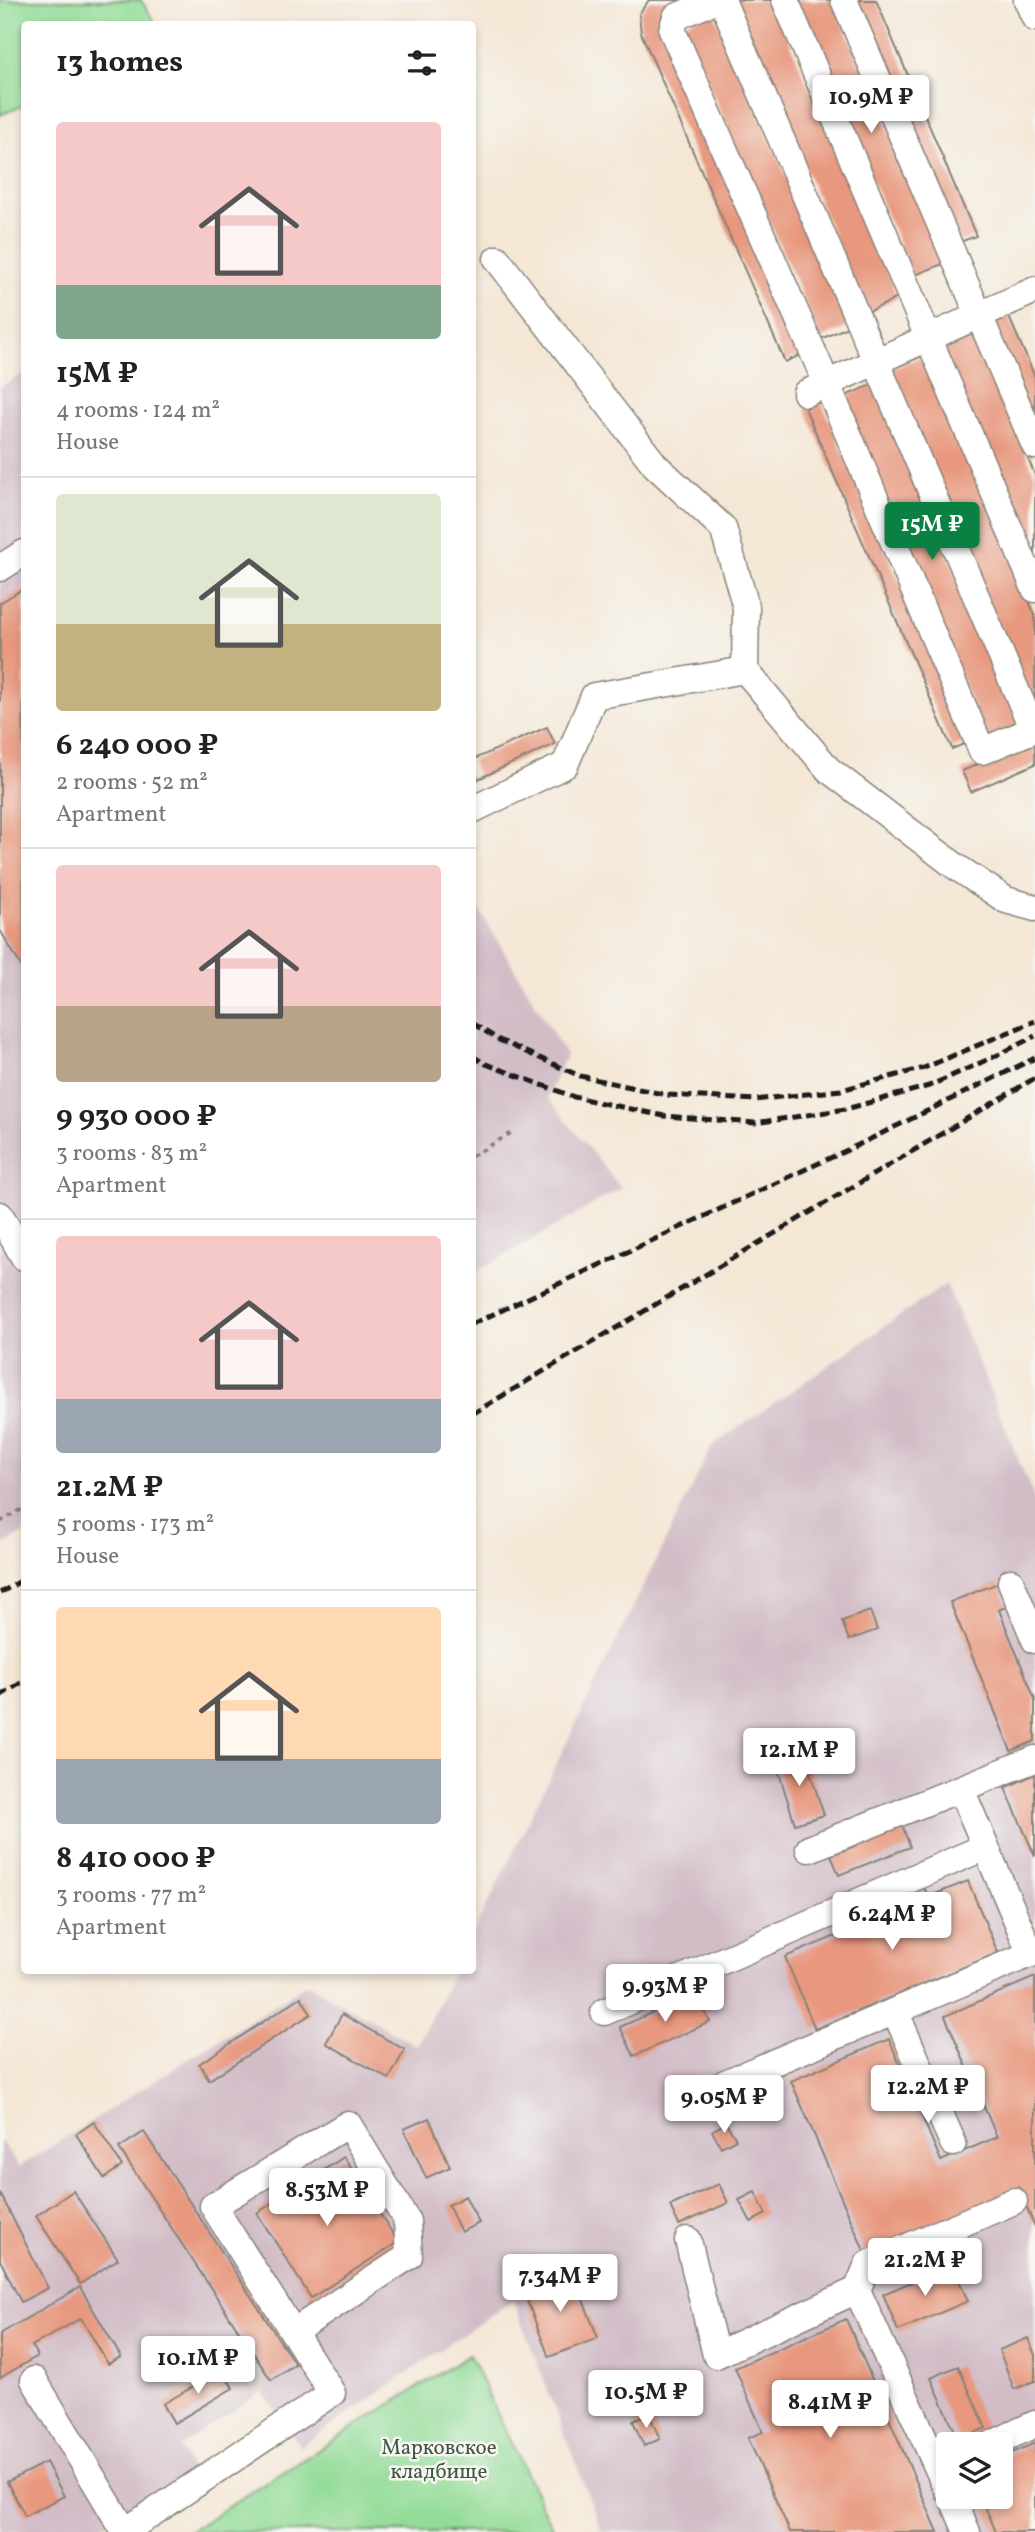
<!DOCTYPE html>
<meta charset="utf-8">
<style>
:root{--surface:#fff;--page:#f6f6f6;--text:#222;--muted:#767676;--line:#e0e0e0;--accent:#0b8043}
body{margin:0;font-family:Vollkorn,serif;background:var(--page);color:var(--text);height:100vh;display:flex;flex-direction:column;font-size:26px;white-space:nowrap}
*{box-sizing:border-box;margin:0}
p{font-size:23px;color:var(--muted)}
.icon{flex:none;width:38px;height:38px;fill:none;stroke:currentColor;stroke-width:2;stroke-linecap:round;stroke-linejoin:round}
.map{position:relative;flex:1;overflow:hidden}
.details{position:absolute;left:21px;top:21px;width:455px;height:1953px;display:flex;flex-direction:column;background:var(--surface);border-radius:7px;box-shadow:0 4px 10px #0003}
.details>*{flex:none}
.controls{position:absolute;left:936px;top:2432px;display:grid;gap:14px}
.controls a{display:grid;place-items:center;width:77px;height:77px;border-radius:7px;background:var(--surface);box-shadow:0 4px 10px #0003;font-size:35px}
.price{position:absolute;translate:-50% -60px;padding:0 16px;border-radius:7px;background:#fff;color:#222;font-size:23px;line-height:46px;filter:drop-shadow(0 2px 4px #0008)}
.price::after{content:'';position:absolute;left:50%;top:42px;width:21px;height:16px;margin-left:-10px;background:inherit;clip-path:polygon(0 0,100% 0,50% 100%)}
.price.selected{background:var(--accent);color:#fff}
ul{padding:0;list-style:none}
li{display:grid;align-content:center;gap:14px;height:371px;padding:0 35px}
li+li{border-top:2px solid var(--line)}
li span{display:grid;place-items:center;height:217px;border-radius:7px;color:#555}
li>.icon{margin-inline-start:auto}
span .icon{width:126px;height:126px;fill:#fffc;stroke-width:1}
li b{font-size:30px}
h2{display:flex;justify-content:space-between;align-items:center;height:84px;padding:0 35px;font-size:30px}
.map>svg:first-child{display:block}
</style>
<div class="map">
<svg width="1035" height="2532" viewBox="0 0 1035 2532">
<rect width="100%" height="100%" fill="#f6f6f2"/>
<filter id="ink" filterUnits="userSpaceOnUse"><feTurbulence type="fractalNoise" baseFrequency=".0143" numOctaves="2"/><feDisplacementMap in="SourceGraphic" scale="14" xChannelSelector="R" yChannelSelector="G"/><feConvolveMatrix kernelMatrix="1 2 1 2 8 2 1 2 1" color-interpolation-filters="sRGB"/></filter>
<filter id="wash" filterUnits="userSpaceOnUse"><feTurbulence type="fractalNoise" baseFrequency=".00686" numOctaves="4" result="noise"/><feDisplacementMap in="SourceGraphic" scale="28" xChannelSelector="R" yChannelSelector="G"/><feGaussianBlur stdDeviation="1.57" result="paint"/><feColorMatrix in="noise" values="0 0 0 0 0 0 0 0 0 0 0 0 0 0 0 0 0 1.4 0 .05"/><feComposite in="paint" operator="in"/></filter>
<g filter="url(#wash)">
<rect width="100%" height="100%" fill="#f4e7d5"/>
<g fill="#d2bdc7" fill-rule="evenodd">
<polygon points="24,373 24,1533 0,1547 0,388"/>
<polygon points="472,898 566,1055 547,1097 621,1188 473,1274"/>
<path d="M946,1284L1035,1500V2532H602L513,2300L300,2447L262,2391L180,2447L196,2478L89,2532H0V2140L19,2167L307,1984L417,2046L454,1971L472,1970L473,1934L712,1446ZM948,2445H1001V2497H948Z"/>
</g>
<g fill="#93dc97" stroke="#587c5a" stroke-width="2">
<polygon points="0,0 141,0 156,24 24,24 24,105 0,115"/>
<polygon points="469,2355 554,2532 188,2532"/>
</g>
<g id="blocks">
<g fill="#e8987e">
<polygon points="649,0 684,0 666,10 661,20 661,31 803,354 785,362 641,33 639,14"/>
<polygon points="739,0 772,0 898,298 866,313 735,1"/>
<polygon points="795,0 833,0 945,263 913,276"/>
<polygon points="856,0 876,0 976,236 960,242"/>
<polygon points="713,11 852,325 821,339 682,24"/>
<polygon points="1006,310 1035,377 1035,428 986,319"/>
<polygon points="972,330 1035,475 1035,565 940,344"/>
<polygon points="924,355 1035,615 1035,709 889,370"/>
<polygon points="876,383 1020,726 987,740 843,397"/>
<polygon points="821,401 969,742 952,749 805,408"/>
<polygon points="24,588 23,831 24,971 0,930 0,603"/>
<polygon points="547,727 555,744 478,779 472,760"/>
<polygon points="1035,740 1035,764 971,792 962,771"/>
<polygon points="998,1583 1007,1606 999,1610 1035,1699 1035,1741 1011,1751 950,1602"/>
<polygon points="870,1611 877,1630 849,1640 842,1621"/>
<polygon points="803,1751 824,1815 795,1824 775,1760"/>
<polygon points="1035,1774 1035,1856 1005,1788"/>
<polygon points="901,1822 910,1847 839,1875 831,1855 855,1846 853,1840"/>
<polygon points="921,1880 928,1897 968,1881 998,1953 815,2029 785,1957 887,1915 880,1897"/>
<polygon points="1035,1977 1035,2227 1018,2187 865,2253 791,2081 889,2039 941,2161 997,2137 945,2016"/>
<polygon points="696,1993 710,2022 634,2056 620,2027"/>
<polygon points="301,1997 311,2014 209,2080 199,2064"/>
<polygon points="342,2014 405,2050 389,2079 326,2043"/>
<polygon points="429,2118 450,2167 426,2178 404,2129"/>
<polygon points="94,2122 122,2166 104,2178 76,2134"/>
<polygon points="726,2123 736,2139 721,2147 712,2131"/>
<polygon points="144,2132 295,2364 271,2380 119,2148"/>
<polygon points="344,2157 398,2242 311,2298 257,2213"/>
<polygon points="719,2184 728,2203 679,2225 670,2206"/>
<polygon points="73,2191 118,2259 80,2284 36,2216"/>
<polygon points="755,2192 766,2214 751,2222 739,2200"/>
<polygon points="0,2193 48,2288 21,2302 0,2260"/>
<polygon points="465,2196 479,2223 461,2232 448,2205"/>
<polygon points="952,2265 968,2301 898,2331 883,2294"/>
<polygon points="571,2270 598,2338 549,2357 523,2290"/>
<polygon points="80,2287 121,2357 108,2364 81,2318 32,2346 37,2356 0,2378 0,2334"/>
<polygon points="846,2319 938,2532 790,2532 748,2438 763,2432 735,2368"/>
<polygon points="1028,2338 1035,2355 1035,2381 1014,2389 999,2350"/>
<polygon points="958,2366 986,2428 959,2440 931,2378"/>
<polygon points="222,2370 233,2388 174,2423 163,2404"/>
<polygon points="649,2414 660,2439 644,2446 633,2421"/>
<polygon points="1035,2443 1035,2532 996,2532 981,2497 1001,2497 1001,2458"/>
<polygon points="46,2462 64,2496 25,2516 7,2482"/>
</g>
</g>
</g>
<g filter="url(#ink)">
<use href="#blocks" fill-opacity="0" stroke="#888278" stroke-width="2"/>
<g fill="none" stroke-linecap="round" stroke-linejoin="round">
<g stroke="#888278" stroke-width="29">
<g id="minor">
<polyline points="716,0 676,17 672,30 827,384 982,751 1035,729"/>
<polyline points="722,0 1033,730"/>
<polyline points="785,0 1035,589"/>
<polyline points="844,0 1035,446"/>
<polyline points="1027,0 1035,18"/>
<polyline points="497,259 655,465 723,528 746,607 745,670 829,770 955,866 1006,900 1035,908"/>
<polyline points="806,393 1035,290"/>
<polyline points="0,568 24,553"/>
<polyline points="472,810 565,765 594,696 745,670"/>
<polyline points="0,1215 24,1257"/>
<polyline points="1011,1582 1035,1640"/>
<polyline points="961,1789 1031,1954"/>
<polyline points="809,1849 1035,1759"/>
<polyline points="895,2011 953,2143"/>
<polyline points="604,2012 985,1847"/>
<polyline points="725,2083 1035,1952"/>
<polyline points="688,2240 716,2355 857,2290 948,2491"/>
<polyline points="857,2290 868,2264 1014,2201"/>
<polyline points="34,2380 125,2532"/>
<polyline points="990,2445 1035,2424"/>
<polyline points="952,2497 967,2532"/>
<polyline points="124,2532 332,2393 213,2206 348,2124 407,2221 409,2256 293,2332"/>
</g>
</g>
<g stroke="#888278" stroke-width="3.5" stroke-dasharray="5 5" stroke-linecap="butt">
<polyline points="472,1156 513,1132"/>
<polyline points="0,1522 24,1508"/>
</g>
<use href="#minor" stroke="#fff" stroke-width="26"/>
<g stroke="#1c1c1c" stroke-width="5" stroke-dasharray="10 5" stroke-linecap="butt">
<polyline points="472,1023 499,1040 580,1076 667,1095 755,1100 841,1090 924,1068 1035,1021"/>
<polyline points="472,1056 486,1064 574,1097 664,1116 755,1123 846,1109 929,1086 1000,1054 1035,1036"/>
<polyline points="472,1324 858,1145 1035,1058"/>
<polyline points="472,1414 1035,1078"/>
<polyline points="0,1593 24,1579"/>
<polyline points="0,1696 24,1681"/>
</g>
</g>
</g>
<g text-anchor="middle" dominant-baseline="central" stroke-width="5" stroke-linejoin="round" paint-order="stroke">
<g font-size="21" fill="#405641" stroke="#f6f6f2">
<text x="439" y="2448">Марковское<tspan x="439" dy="24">кладбище</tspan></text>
</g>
</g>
</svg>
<div class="controls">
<a><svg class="icon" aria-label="layers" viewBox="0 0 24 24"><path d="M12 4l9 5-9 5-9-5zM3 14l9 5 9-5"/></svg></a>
</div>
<b class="price" style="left:871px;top:135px">10.9M ₽</b>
<b class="price selected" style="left:932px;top:562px">15M ₽</b>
<b class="price" style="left:799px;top:1788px">12.1M ₽</b>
<b class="price" style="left:892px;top:1952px">6.24M ₽</b>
<b class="price" style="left:665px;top:2024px">9.93M ₽</b>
<b class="price" style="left:928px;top:2125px">12.2M ₽</b>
<b class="price" style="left:724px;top:2135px">9.05M ₽</b>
<b class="price" style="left:327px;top:2228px">8.53M ₽</b>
<b class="price" style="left:925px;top:2298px">21.2M ₽</b>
<b class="price" style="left:560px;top:2314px">7.34M ₽</b>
<b class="price" style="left:198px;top:2396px">10.1M ₽</b>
<b class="price" style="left:646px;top:2430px">10.5M ₽</b>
<b class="price" style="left:830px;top:2440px">8.41M ₽</b>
<section class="details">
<h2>13 homes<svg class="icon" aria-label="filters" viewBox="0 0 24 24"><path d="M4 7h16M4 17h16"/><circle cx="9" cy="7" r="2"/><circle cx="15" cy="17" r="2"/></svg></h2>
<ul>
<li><span style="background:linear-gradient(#f6c9c9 75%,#7fa58c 0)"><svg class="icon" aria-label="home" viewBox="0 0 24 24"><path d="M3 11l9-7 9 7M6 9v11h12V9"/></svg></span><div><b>15M ₽</b><p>4 rooms · 124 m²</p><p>House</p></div></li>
<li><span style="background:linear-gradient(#dfe7d0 60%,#c2b280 0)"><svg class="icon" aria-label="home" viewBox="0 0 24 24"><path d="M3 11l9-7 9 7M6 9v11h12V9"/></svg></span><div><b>6 240 000 ₽</b><p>2 rooms · 52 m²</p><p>Apartment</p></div></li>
<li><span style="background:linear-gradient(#f6c9c9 65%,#b9a48a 0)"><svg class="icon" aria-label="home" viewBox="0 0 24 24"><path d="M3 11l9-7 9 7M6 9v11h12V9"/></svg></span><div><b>9 930 000 ₽</b><p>3 rooms · 83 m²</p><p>Apartment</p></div></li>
<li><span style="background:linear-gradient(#f6c9c9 75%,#9aa5b1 0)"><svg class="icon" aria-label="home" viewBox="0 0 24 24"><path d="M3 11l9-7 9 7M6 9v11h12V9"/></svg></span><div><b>21.2M ₽</b><p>5 rooms · 173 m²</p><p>House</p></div></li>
<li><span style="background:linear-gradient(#ffd9b3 70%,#9aa5b1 0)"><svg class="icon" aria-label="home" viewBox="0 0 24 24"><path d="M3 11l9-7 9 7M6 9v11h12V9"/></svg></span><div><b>8 410 000 ₽</b><p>3 rooms · 77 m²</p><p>Apartment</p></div></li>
</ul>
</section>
</div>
